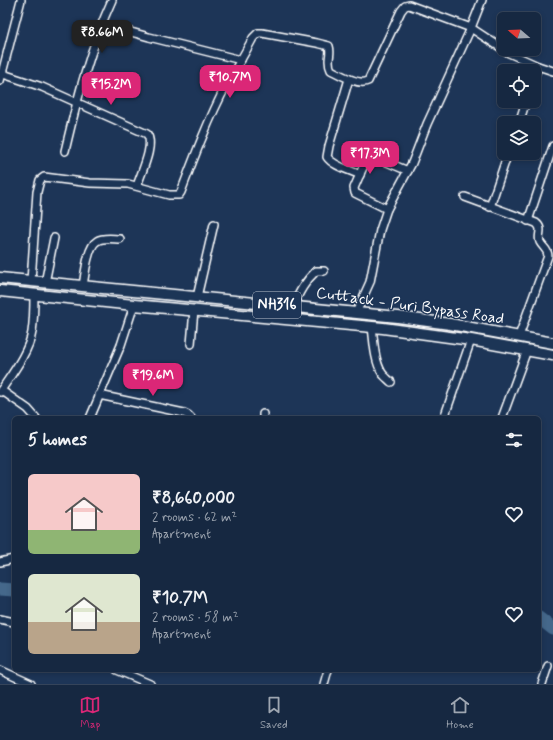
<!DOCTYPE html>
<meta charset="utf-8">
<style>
:root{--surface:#162841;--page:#23344c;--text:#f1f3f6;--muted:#9ea6b1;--line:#35445a;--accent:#db2777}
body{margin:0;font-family:Mynerve,sans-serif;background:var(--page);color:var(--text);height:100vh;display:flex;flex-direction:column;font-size:15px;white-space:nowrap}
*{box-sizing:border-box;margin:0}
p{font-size:13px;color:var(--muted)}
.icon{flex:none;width:22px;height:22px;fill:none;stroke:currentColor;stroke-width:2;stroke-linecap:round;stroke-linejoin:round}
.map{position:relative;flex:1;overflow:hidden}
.details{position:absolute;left:12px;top:416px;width:529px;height:256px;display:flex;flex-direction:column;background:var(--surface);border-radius:6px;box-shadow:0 2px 6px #0003,0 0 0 1px var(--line)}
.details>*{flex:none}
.needle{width:26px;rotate:289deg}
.tools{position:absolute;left:497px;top:12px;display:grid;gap:8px}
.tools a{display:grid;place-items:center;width:44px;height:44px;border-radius:6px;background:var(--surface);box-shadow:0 2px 6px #0003,0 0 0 1px var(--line);font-size:20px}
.price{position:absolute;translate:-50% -34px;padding:0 9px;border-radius:8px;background:var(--accent);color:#fff;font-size:13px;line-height:26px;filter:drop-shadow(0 1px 2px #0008)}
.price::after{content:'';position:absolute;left:50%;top:24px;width:12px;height:9px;margin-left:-6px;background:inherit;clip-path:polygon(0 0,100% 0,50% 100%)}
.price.active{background:#222;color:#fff}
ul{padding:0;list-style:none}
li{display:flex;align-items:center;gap:12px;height:100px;padding:0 16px}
li span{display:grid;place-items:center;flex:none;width:112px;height:80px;border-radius:6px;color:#555}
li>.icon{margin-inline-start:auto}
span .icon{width:48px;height:48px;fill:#fffc;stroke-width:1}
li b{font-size:17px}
h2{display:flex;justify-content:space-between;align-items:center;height:48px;padding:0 16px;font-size:17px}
.tab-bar{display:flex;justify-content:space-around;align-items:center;height:56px;border-top:1px solid var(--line);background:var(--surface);font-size:11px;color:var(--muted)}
.tab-bar a{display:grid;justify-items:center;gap:2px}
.tab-bar .active{color:var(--accent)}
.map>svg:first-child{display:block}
</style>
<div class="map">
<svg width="553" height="684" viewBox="0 0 553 684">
<rect width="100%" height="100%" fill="#1d3557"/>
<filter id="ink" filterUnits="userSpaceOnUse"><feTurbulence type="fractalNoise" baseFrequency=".025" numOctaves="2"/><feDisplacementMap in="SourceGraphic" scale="8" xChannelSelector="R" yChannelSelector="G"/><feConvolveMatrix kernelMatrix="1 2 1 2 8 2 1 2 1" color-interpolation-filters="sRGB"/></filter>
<g filter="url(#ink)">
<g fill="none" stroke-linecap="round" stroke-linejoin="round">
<g stroke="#44688b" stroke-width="13">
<polyline points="0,589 14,590"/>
<polyline points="539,618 553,629"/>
</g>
<g stroke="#fff" stroke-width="10">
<g id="minor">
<polyline points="102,24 149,37 241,60"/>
<path d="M0,73L42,87L147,134C155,145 141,173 137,186"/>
<polyline points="534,78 538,66"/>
<path d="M349,79L329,146L327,157C333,166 350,170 360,175"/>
<polyline points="0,81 21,0"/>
<polyline points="519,123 526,101"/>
<path d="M65,151C77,100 90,48 112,0"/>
<path d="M465,197L536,223C544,229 537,235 540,242C543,248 548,249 548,256L519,336"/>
<polyline points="490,207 508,153"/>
<polyline points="387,209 355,193 354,188 367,158 371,156 375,157 408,171"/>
<polyline points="528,221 553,146"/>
<path d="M31,281L37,192L40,180L44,177L90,183L128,184L169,195H179L181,192C195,155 209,118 227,84C236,68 245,53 253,38L258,33H262L317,43L329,46C332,55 326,60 331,70C339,74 359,86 368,81L401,11L405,6L409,5L471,28L509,53L538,66L553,71"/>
<polyline points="45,283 54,238"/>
<path d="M83,286C85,275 87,247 97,241C103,237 113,239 120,239"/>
<polyline points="197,297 214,224"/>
<path d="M293,306C299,293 305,281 316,271H324"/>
<polyline points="356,313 370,282 380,230 387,209 412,163 427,124 471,28 482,0"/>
<path d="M372,327C374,341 374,360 382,373C384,376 388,379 391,382"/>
<polyline points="191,344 194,310"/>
<polyline points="1,390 28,409 36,418"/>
<path d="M0,392C11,375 29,352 32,332C34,319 34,306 34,294"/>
<polyline points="99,395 184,413 188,415 191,418"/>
<polyline points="263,414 263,418"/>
<polyline points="90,418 121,345 134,305"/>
<polyline points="444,418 471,340"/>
<polyline points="502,418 527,350"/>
<polyline points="0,562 14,559"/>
<polyline points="0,619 14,622"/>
<polyline points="0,670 31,684"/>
<polyline points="117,670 150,684"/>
<polyline points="324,684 328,670"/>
<polyline points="542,684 548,666"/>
</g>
</g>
<g stroke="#fff" stroke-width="13">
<g id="highway">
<polyline points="0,278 398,317 450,324 553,343"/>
<polyline points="0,291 134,305 383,328 471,340 553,355"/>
</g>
</g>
<use href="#minor" stroke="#1d3557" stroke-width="7"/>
<use href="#highway" stroke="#1d3557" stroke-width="10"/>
</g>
</g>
<g text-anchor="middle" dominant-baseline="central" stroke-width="3" stroke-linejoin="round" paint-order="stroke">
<rect fill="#1d3557" stroke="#bbc2cd" stroke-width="1" x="253" y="292" width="48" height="26" rx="3"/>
<g font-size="15" font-weight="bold" fill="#fff">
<text x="277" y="305">NH316</text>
</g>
<g font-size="16" fill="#fff" stroke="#1d3557">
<text transform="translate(410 306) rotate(8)">Cuttack - Puri Bypass Road</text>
</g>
</g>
</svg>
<div class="tools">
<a><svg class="needle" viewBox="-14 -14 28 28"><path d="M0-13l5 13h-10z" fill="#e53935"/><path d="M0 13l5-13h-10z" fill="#9ea6b1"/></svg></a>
<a><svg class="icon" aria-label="locate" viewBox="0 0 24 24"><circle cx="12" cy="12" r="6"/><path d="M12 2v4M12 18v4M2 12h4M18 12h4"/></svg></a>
<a><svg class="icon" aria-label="layers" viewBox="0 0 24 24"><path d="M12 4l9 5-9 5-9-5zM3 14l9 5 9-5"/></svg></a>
</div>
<b class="price active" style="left:102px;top:54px">₹8.66M</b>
<b class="price" style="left:230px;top:99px">₹10.7M</b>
<b class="price" style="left:111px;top:106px">₹15.2M</b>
<b class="price" style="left:370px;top:175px">₹17.3M</b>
<b class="price" style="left:153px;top:397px">₹19.6M</b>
<section class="details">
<h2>5 homes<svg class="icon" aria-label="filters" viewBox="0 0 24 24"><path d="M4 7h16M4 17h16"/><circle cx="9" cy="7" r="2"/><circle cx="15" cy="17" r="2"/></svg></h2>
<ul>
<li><span style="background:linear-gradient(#f6c9c9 70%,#8fb573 0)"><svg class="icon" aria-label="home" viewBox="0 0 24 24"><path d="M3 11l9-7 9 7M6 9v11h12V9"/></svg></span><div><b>₹8,660,000</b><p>2 rooms · 62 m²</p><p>Apartment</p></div><svg class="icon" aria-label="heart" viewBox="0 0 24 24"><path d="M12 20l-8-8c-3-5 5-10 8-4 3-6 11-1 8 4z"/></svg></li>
<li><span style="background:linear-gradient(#dfe7d0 60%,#b9a48a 0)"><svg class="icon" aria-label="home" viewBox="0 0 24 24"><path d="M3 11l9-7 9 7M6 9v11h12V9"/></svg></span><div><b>₹10.7M</b><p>2 rooms · 58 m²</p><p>Apartment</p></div><svg class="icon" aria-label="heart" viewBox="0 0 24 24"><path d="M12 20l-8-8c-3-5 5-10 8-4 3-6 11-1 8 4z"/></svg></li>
</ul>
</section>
</div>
<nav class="tab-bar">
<a class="active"><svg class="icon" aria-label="map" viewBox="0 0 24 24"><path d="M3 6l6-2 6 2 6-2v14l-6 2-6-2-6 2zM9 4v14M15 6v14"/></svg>Map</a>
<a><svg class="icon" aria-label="saved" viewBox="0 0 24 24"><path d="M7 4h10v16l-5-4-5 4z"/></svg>Saved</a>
<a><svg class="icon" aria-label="home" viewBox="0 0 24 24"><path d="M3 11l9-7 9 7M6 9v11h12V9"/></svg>Home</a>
</nav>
